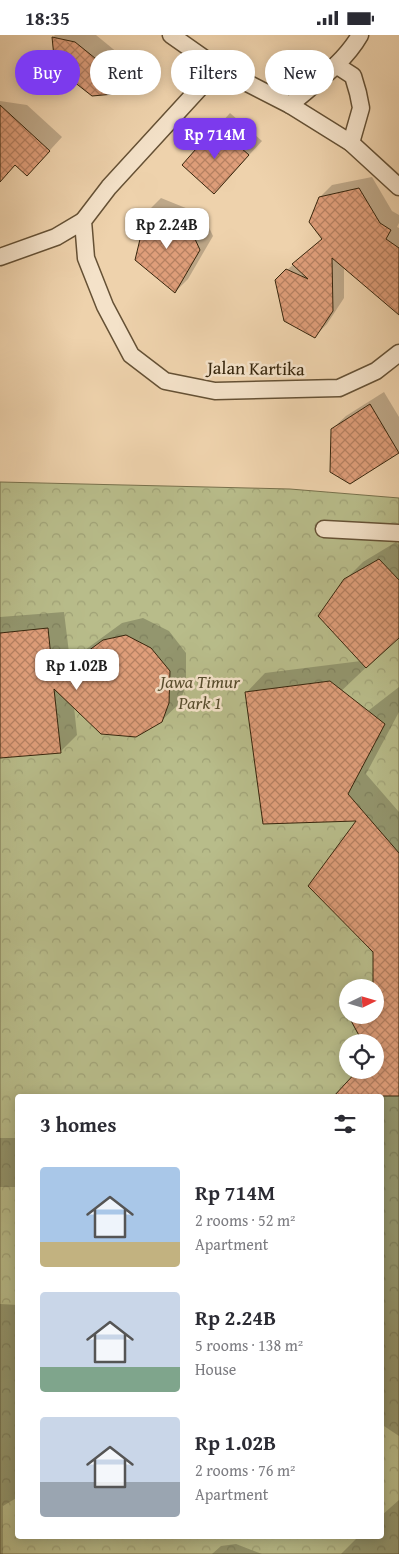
<!DOCTYPE html>
<meta charset="utf-8">
<style>
:root{--surface:#fff;--page:#f2f2f3;--text:#2b2b33;--muted:#7c7c81;--accent:#7c3aed}
body{margin:0;font-family:"Gentium Book Plus",serif;background:var(--page);color:var(--text);height:100vh;display:flex;flex-direction:column;font-size:19px;white-space:nowrap}
*{box-sizing:border-box;margin:0}
p{font-size:16px;color:var(--muted)}
.icon{flex:none;width:28px;height:28px;fill:none;stroke:currentColor;stroke-width:2;stroke-linecap:round;stroke-linejoin:round}
.map{position:relative;flex:1;overflow:hidden}
.drawer{position:absolute;left:15px;top:1059px;width:369px;height:445px;display:flex;flex-direction:column;background:var(--surface);border-radius:5px;box-shadow:0 2px 12px #0003}
.drawer>*{flex:none}
.banner{position:absolute;left:15px;top:15px;width:370px;height:45px;display:flex;gap:10px}
.needle{width:32px;rotate:85deg}
.controls{position:absolute;left:339px;top:944px;display:grid;gap:10px}
.controls a{display:grid;place-items:center;width:45px;height:45px;border-radius:50%;background:var(--surface);box-shadow:0 2px 12px #0003;font-size:25px}
.price{position:absolute;translate:-50% -42px;padding:0 11px;border-radius:10px;background:#fff;color:#222;font-size:16px;line-height:32px;filter:drop-shadow(0 1px 2px #0008)}
.price::after{content:'';position:absolute;left:50%;top:30px;width:15px;height:11px;margin-left:-8px;background:inherit;clip-path:polygon(0 0,100% 0,50% 100%)}
.price.on{background:var(--accent);color:#fff}
ul{padding:0;list-style:none}
li{display:flex;align-items:center;gap:15px;height:125px;padding:0 25px}
li span{display:grid;place-items:center;flex:none;width:140px;height:100px;border-radius:5px;color:#555}
li>.icon{margin-inline-start:auto}
span .icon{width:60px;height:60px;fill:#fffc;stroke-width:1}
li b{font-size:21px}
h2{display:flex;justify-content:space-between;align-items:center;height:60px;padding:0 25px;font-size:21px}
.pill{padding:0 18px;border-radius:22px;background:var(--surface);box-shadow:0 2px 12px #0003;font-size:18px;line-height:45px}
.pill.on{background:var(--accent);color:#fff}
.status{display:flex;justify-content:space-between;align-items:center;height:35px;padding:0 25px;background:var(--surface);direction:ltr}
.status svg{height:14px;fill:currentColor}
.map>svg:first-child{display:block}
</style>
<div class="status"><b>18:35</b><svg viewBox="0 0 49 12"><path d="M0 12V9h3v3zM5 12V6h3v6zM10 12V3h3v9zM15 12V0h3v12zM26 1h20v11H26zM47 4h2v5h-2z"/></svg></div>
<div class="map">
<svg width="399" height="1519" viewBox="0 0 399 1519">
<defs>
<pattern id="forest-crowns" width="20" height="18" patternUnits="userSpaceOnUse" patternTransform="scale(1.25)"><rect width="20" height="18" fill="#b8bc8a"/><path d="M2 6a3 3 0 1 1 6 0M12 15a3 3 0 1 1 6 0" fill="none" stroke="#9fa176"/></pattern>
<pattern id="building-cross-hatch" width="8" height="8" patternUnits="userSpaceOnUse" patternTransform="scale(1.25)"><rect width="8" height="8" fill="#df9e7a"/><path d="M0 0l8 8M0 8l8-8" fill="none" stroke="#b68162"/></pattern>
</defs>
<rect width="100%" height="100%" fill="#eed2ac"/>
<filter id="stains"><feTurbulence type="fractalNoise" baseFrequency=".004" numOctaves="4"/><feColorMatrix values="0 0 0 0 .2 0 0 0 0 .09 0 0 0 0 .02 0 0 0 .5 -.17"/></filter>
<radialGradient id="worn" r=".72"><stop offset=".6" stop-color="#630" stop-opacity="0"/><stop offset="1" stop-color="#630" stop-opacity=".3"/></radialGradient>
<path fill="url(#forest-crowns)" stroke="#78714c" fill-rule="evenodd" d="M0,447L290,454L399,463V1519H0ZM348,952H375V980H348ZM348,1008H375V1035H348ZM18,1061H381V1501H18Z"/>
<g fill="#0003">
<polygon points="55,0 96,0 124,23 127,44 114,58 92,60 53,2"/>
<polygon points="0,66 27,70 62,102 40,126 16,129 0,128"/>
<polygon points="230,78 262,106 214,158 184,130"/>
<polygon points="372,142 392,176 399,180 399,188 397,192 399,193 399,235 344,231 344,263 327,289 315,301 276,245 323,203 320,162 332,150"/>
<polygon points="161,163 203,180 213,201 188,244 175,257 148,176"/>
<polygon points="384,357 399,382 399,416 350,447 332,394 346,381"/>
<polygon points="396,507 399,510 399,601 335,662 355,686 399,652 399,677 366,739 399,777 399,1401 381,1389 381,1061 333,1061 360,1035 375,1035 375,1008 356,980 375,980 374,917 359,784 246,658 265,638 361,626 345,545 363,527"/>
<polygon points="64,577 70,626 122,588 143,583 169,596 186,618 186,650 179,669 161,686 74,672 77,700 60,717 0,722 0,582"/>
<polygon points="0,1103 18,1103 18,1150 15,1152 0,1152"/>
<polygon points="0,1269 18,1270 18,1462 3,1471 3,1519 0,1519"/>
<polygon points="399,1465 399,1519 341,1519 359,1501 381,1501 381,1481"/>
<polygon points="236,1509 262,1519 212,1519 221,1511"/>
</g>
<g fill="url(#building-cross-hatch)" stroke="#37260d">
<polygon points="52,2 75,7 111,36 114,59 92,61 55,32"/>
<polygon points="0,70 50,116 27,141 15,130 0,147"/>
<polygon points="216,91 249,120 214,159 182,130"/>
<polygon points="359,153 380,188 391,195 386,204 399,213 399,280 332,223 333,276 315,303 284,286 275,245 286,234 308,244 292,229 322,204 309,187 319,162"/>
<polygon points="147,175 190,193 200,215 175,258 135,225"/>
<polygon points="370,369 399,418 350,449 330,437 331,394"/>
<polygon points="379,524 399,545 399,603 366,633 318,581 344,544"/>
<polygon points="48,593 53,642 103,605 126,600 151,613 170,636 169,668 162,687 136,702 101,699 54,654 61,718 0,723 0,598"/>
<polygon points="330,646 385,689 348,759 399,818 399,1061 334,1061 358,1035 375,1035 375,1008 363,1008 348,980 375,980 375,952 373,952 373,917 308,851 356,786 263,789 245,657"/>
</g>
<g fill="none" stroke-linecap="round" stroke-linejoin="round">
<g stroke="#655135" stroke-width="19">
<g id="lane">
<polyline points="171,0 218,33 290,70 351,108 399,152"/>
<polyline points="336,30 353,41 358,58 361,73 351,108"/>
<polyline points="218,33 109,152 83,186 86,223 105,271 131,320 165,346 215,356 339,353 376,336 399,318"/>
<path d="M290,70C314,49 344,28 360,0"/>
<polyline points="0,222 56,202 83,186"/>
<polyline points="324,494 399,498"/>
</g>
</g>
<use href="#lane" stroke="#f4e2c9" stroke-width="16"/>
</g>
<g text-anchor="middle" dominant-baseline="central" stroke-width="5" stroke-linejoin="round" paint-order="stroke">
<g font-size="18" fill="#37260d" stroke="#f4e2c9">
<text transform="translate(256 333) rotate(1)">Jalan Kartika</text>
</g>
<g font-size="18" font-style="italic" fill="#574c2c" stroke="#f4e2c9">
<text x="200" y="646">Jawa Timur<tspan x="200" dy="21">Park 1</tspan></text>
</g>
</g>
<rect width="100%" height="100%" filter="url(#stains)"/>
<rect width="100%" height="100%" fill="url(#worn)"/>
</svg>
<div class="controls">
<a><svg class="needle" viewBox="-14 -14 28 28"><path d="M0-13l5 13h-10z" fill="#e53935"/><path d="M0 13l5-13h-10z" fill="#7c7c81"/></svg></a>
<a><svg class="icon" aria-label="locate" viewBox="0 0 24 24"><circle cx="12" cy="12" r="6"/><path d="M12 2v4M12 18v4M2 12h4M18 12h4"/></svg></a>
</div>
<b class="price on" style="left:215px;top:125px">Rp 714M</b>
<b class="price" style="left:167px;top:215px">Rp 2.24B</b>
<b class="price" style="left:77px;top:656px">Rp 1.02B</b>
<div class="banner">
<a class="pill on">Buy</a>
<a class="pill">Rent</a>
<a class="pill">Filters</a>
<a class="pill">New</a>
</div>
<section class="drawer">
<h2>3 homes<svg class="icon" aria-label="filters" viewBox="0 0 24 24"><path d="M4 7h16M4 17h16"/><circle cx="9" cy="7" r="2"/><circle cx="15" cy="17" r="2"/></svg></h2>
<ul>
<li><span style="background:linear-gradient(#a9c7e8 75%,#c2b280 0)"><svg class="icon" aria-label="home" viewBox="0 0 24 24"><path d="M3 11l9-7 9 7M6 9v11h12V9"/></svg></span><div><b>Rp 714M</b><p>2 rooms · 52 m²</p><p>Apartment</p></div></li>
<li><span style="background:linear-gradient(#c9d6e8 75%,#7fa58c 0)"><svg class="icon" aria-label="home" viewBox="0 0 24 24"><path d="M3 11l9-7 9 7M6 9v11h12V9"/></svg></span><div><b>Rp 2.24B</b><p>5 rooms · 138 m²</p><p>House</p></div></li>
<li><span style="background:linear-gradient(#c9d6e8 65%,#9aa5b1 0)"><svg class="icon" aria-label="home" viewBox="0 0 24 24"><path d="M3 11l9-7 9 7M6 9v11h12V9"/></svg></span><div><b>Rp 1.02B</b><p>2 rooms · 76 m²</p><p>Apartment</p></div></li>
</ul>
</section>
</div>
